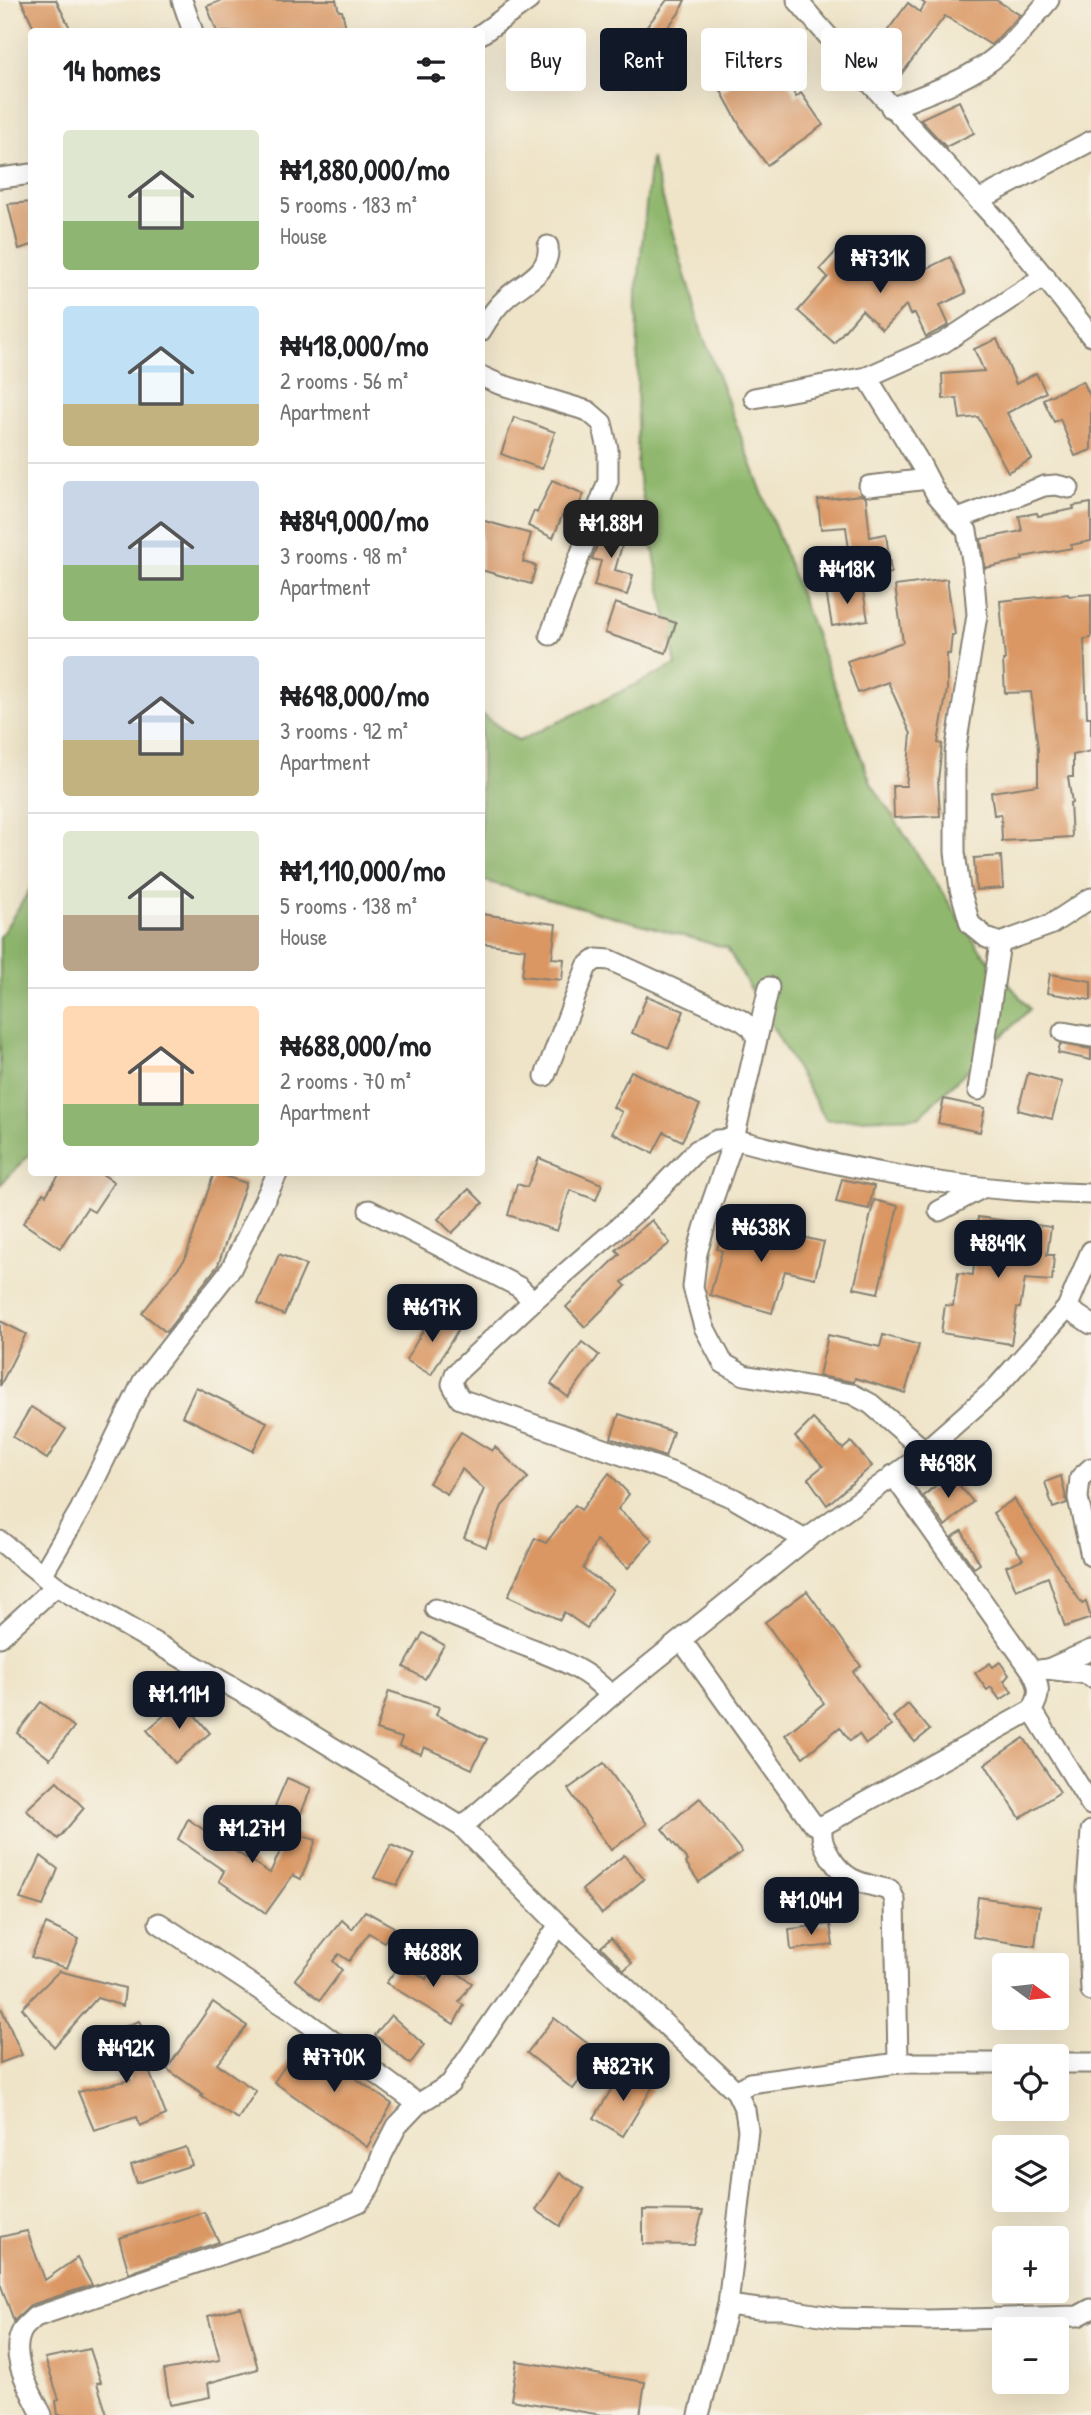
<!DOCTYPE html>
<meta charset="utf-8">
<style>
:root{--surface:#fff;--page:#f6f6f6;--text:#202124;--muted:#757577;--line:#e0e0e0;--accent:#111827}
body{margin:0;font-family:"Patrick Hand",sans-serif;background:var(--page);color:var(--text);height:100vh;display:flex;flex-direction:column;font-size:26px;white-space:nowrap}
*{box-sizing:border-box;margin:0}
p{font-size:23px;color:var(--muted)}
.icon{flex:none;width:38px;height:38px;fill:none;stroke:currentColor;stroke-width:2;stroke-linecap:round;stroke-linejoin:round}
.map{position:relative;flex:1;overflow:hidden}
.details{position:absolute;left:28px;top:28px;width:457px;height:1148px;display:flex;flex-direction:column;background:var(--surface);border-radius:7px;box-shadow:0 7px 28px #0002}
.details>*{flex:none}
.hud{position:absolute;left:506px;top:28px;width:480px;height:63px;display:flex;gap:14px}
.needle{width:46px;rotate:105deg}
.tools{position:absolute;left:992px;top:1953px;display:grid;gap:14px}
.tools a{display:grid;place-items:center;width:77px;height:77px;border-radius:7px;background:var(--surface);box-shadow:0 7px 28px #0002;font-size:35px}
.price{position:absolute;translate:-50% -60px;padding:0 16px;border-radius:14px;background:var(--accent);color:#fff;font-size:23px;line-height:46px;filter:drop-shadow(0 2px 4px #0008)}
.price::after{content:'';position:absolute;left:50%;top:42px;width:21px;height:16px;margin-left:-10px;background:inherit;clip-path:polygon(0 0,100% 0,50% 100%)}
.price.on{background:#222;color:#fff}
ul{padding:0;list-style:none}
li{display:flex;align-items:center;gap:21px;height:175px;padding:0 35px}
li+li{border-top:2px solid var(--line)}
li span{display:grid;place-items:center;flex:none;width:196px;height:140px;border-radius:7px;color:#555}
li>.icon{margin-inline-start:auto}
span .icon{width:84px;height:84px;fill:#fffc;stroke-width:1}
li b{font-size:30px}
h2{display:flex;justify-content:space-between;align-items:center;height:84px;padding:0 35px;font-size:30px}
.tag{padding:0 24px;border-radius:7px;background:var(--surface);box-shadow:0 7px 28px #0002;font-size:24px;line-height:63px}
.tag.on{background:var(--accent);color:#fff}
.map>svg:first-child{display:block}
</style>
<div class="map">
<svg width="1091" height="2415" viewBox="0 0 1091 2415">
<rect width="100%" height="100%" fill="#f7f3e8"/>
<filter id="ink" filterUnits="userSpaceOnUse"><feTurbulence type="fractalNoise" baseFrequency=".0143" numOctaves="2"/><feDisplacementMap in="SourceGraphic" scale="14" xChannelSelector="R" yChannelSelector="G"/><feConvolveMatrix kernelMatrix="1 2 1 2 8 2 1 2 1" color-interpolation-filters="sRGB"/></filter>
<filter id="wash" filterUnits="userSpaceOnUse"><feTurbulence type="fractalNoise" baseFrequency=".00686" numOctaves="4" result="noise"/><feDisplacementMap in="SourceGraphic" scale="28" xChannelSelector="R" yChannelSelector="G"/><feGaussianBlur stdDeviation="1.57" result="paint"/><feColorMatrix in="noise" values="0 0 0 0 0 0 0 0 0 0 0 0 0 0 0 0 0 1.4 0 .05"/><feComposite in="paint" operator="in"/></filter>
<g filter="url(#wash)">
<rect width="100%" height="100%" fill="#efe4c8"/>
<g fill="#8fb76d" stroke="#566a44" stroke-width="2">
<polygon points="651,158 701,330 871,783 978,947 1030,1009 919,1117 826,1120 727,948 481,880 481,714 519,741 676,665 637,468 638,283"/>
<polygon points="31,888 31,1153 0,1185 0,937"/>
</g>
<g id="blocks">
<g fill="#da9764">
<polygon points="21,0 56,0 72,32 36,32"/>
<polygon points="223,0 336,0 339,11 342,11 347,32 217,32 207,6"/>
<polygon points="667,0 685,0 679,13 655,43 642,33"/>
<polygon points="920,0 996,0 1020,15 991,45 945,16 891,88 866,60 908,3 920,12 925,4"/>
<polygon points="775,59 796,97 801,93 823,125 767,165 744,133 721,91"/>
<polygon points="959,101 974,133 946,147 920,119"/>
<polygon points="32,202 32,245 19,249 8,204"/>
<polygon points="842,245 878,280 918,262 922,271 950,257 966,293 940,305 949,325 926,337 915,313 910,315 906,305 882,330 862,310 834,343 798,311 828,277 820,269"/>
<polygon points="997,339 1016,384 1036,373 1046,392 1007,413 1032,459 1008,472 978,417 960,419 957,398 943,399 942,374 984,371 974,349"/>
<polygon points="1083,381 1091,398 1091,450 1075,456 1060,419 1054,422 1043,399"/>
<polygon points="514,417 555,432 542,469 501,454"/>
<polygon points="552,480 584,494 572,520 562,516 553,538 528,526 534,511 537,513"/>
<polygon points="861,495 866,498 870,537 886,534 891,573 853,579 846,527 821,529 818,500"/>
<polygon points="1091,503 1091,541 1071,545 1072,548 1022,557 1023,560 985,568 981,539 1022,531 1019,516 1037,513 1038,516 1074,509 1073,506"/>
<polygon points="481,520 531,534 523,562 536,566 531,584 481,570"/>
<polygon points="606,522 627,528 615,570 633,575 627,595 594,586 601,561 592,559"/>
<polygon points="947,579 955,635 952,635 950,654 947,654 947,690 938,743 942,744 938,781 940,816 894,818 893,786 906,786 911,734 888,682 858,693 847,661 903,642 895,586"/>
<polygon points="862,585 868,620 832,626 826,591"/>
<polygon points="1068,594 1069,596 1091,594 1091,638 1084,639 1087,717 1091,717 1091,751 1073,755 1073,777 1068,777 1072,803 1070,803 1072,837 1002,841 1001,814 994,815 991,792 1038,785 1038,749 1031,692 1005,693 1003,660 1005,660 1000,601"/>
<polygon points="615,603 676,623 666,653 605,633"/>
<polygon points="1001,856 1003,888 976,890 974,858"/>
<polygon points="481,914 556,924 552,958 564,959 562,980 522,976 525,949 481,943"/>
<polygon points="1050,974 1091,981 1091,1000 1047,993"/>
<polygon points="647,996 684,1011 669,1048 632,1033"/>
<polygon points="1060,1044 1091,1049 1091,1060 1058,1053"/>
<polygon points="631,1071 700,1105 682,1141 664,1132 653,1153 612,1133 622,1112 613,1107"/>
<polygon points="1028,1073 1062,1082 1052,1119 1018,1110"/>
<polygon points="944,1099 985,1108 980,1132 938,1123"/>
<polygon points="539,1158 602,1184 596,1200 570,1190 557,1231 508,1215 517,1184 527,1187"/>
<polygon points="61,1172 99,1172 114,1182 94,1212 87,1208 60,1248 23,1223 43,1193 46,1195"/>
<polygon points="214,1173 246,1183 218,1265 166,1332 142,1313 185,1259"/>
<polygon points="842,1179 874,1186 869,1209 836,1202"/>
<polygon points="469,1189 483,1203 452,1233 438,1219"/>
<polygon points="874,1200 898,1206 878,1293 854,1288"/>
<polygon points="978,1217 1051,1227 1047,1255 1054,1255 1052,1281 1025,1279 1020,1308 1017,1308 1011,1344 941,1333 945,1305 953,1306 958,1273 973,1275"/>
<polygon points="652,1220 670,1243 622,1282 626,1286 585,1327 566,1307 620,1254 616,1250"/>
<polygon points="726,1220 779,1234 780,1232 824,1242 815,1278 785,1271 772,1313 710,1295 722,1251 717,1249"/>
<polygon points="279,1254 306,1265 284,1315 258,1304"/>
<polygon points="433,1313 459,1328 431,1375 406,1360"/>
<polygon points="0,1321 26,1334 0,1386"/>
<polygon points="828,1335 880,1347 883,1335 919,1345 905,1393 855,1378 854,1382 819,1376"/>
<polygon points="582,1342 599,1355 568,1397 551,1384"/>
<polygon points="196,1387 267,1422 253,1451 182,1416"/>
<polygon points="31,1407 66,1429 47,1459 13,1437"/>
<polygon points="619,1414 673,1432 665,1457 611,1438"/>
<polygon points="813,1419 843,1449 851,1442 872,1466 827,1505 808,1478 823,1466 795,1437"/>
<polygon points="461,1432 492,1451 495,1447 528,1478 502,1506 486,1547 464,1538 484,1489 462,1469 447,1494 429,1483"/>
<polygon points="609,1473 629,1494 618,1509 653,1540 628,1568 596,1540 583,1569 613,1590 587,1628 564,1612 560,1620 508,1596 535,1538 546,1543 575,1505 581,1510"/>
<polygon points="950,1474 973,1502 945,1526 923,1496"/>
<polygon points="1061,1476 1067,1503 1053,1508 1045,1482"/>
<polygon points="1014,1499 1082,1604 1086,1602 1091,1618 1065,1627 1048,1577 1016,1590 1006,1566 1023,1559 993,1513"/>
<polygon points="962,1531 980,1564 974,1568 952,1537"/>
<polygon points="807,1591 861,1666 853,1672 891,1726 866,1744 859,1734 850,1741 840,1727 803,1757 785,1735 824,1703 765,1622"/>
<polygon points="423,1633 444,1645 425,1679 404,1667"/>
<polygon points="1000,1662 1009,1675 1004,1681 1012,1692 1000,1700 991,1687 987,1690 975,1673 990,1663 993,1667"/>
<polygon points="389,1691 439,1707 436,1715 487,1739 472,1769 424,1747 421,1754 399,1746 402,1738 376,1730"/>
<polygon points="182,1700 210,1733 175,1763 147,1730"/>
<polygon points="41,1702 74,1727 50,1759 17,1733"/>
<polygon points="908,1704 930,1730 915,1742 893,1717"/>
<polygon points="1024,1738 1060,1792 1020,1818 985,1764"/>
<polygon points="604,1763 647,1824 611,1850 568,1789"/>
<polygon points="287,1778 311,1788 300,1816 275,1806"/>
<polygon points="57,1781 84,1808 58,1839 26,1810"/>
<polygon points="700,1798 742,1852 699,1882 686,1863 688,1861 662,1829"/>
<polygon points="188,1819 227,1846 270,1873 289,1832 316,1840 301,1879 293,1875 266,1913 219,1881 224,1871 178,1839"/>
<polygon points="391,1845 414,1855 397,1885 374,1878"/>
<polygon points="624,1855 644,1879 602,1914 582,1890"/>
<polygon points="41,1856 58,1869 43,1906 20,1899"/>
<polygon points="978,1897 1040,1906 1035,1946 973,1937"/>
<polygon points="365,1911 394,1927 384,1942 369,1933 349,1961 339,1954 333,1961 342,1970 320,2000 295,1979 342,1920 352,1929"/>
<polygon points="46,1924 79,1939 67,1968 31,1957"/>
<polygon points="830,1924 833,1945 791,1950 789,1929"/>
<polygon points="611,1938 632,1963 624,1970 601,1947"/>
<polygon points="437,1959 472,1983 459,2002 464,2005 454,2024 386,1983 401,1963 426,1979"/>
<polygon points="59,1971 125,1988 123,2006 97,1998 54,2047 22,2008"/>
<polygon points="213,2002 247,2026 217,2064 256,2091 238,2119 201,2096 203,2094 167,2069"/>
<polygon points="0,2005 22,2055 0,2063"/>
<polygon points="391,2015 424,2045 410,2064 375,2035"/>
<polygon points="554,2018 600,2053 573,2089 527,2053"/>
<polygon points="139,2021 158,2062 141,2050 166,2115 140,2126 137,2117 94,2130 78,2092 130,2080 110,2032"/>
<polygon points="302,2041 392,2104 367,2147 274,2082"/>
<polygon points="623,2070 652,2088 623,2136 594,2118"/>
<polygon points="186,2147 192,2165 137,2183 131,2165"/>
<polygon points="560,2173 584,2189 560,2226 536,2210"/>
<polygon points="643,2210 703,2211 694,2245 643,2244"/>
<polygon points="204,2212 219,2242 129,2273 119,2238"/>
<polygon points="27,2231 45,2280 77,2258 92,2285 31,2305 14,2321 0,2283 0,2237"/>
<polygon points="241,2307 258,2369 208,2383 210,2397 170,2405 164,2370 220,2360 208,2316"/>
<polygon points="90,2349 101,2382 97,2383 107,2415 58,2415 56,2401 59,2399 45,2358"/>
<polygon points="517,2361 645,2382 640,2415 602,2415 511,2400"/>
</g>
</g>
</g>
<g filter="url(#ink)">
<use href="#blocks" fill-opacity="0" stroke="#868072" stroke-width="2"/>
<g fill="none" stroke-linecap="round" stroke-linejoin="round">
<g stroke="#868072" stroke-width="23">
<g id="minor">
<polyline points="182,0 193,32"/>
<path d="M797,0C855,70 919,134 979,201C1019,244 1055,290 1091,336"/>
<polyline points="481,34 529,0"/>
<path d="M891,108C923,95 957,84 985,65C1010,48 1029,23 1049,0"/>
<polyline points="0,178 32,174"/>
<polyline points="979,200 1091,141"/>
<path d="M481,331C488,319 495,308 505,299C521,283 551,274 548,246"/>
<polyline points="481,376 499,384 588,411 602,423 608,449 608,481 550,635"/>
<polyline points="867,377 921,465 936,494 967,531 973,566 977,615 955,753 955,852 960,889 970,924 987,938 1000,943 1050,925 1091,898"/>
<polyline points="754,398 867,377 943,343 1045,276"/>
<polyline points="869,486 928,479"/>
<polyline points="958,519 1044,486 1056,485 1069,488"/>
<polyline points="769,987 734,1139 711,1205 697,1253 693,1287 704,1327 723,1363 744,1375 852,1394 871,1404 925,1451"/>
<polyline points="1063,1032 1091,1037"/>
<polyline points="545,1076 587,966 597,959 610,960 741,1020 752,1028 756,1037"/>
<polyline points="978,1090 1000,943"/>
<polyline points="369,1210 519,1287 533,1301"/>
<polyline points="939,1211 982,1188"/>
<polyline points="1067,1308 1091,1324"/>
<polyline points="1091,1468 1080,1478 1078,1498 1091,1556"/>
<path d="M805,1540L733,1498L674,1473L460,1399L452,1384L455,1374L533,1301L644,1205L697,1150L717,1140L734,1139C854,1171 967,1192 1091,1194"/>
<polyline points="0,1541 56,1586 262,1704 462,1827 559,1925 736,2091 745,2110 748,2130 728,2305 699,2415"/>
<polyline points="42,1575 80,1510 143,1381 231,1269 278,1172"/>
<path d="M435,1609C461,1619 486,1630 512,1641C547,1655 586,1666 611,1696"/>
<polyline points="0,1637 56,1586"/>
<path d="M682,1641L813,1824L822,1826L1032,1710C1041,1695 1040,1686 1032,1671L893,1475"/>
<polyline points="1048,1669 1091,1650"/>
<polyline points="1032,1671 1047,1669 1088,1674 1091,1677"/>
<polyline points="1032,1710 1091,1805"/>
<path d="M822,1826C821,1841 824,1846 831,1858C847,1883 863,1883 890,1890L895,1900L898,2063"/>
<polyline points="462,1827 611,1696 805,1540 911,1463 995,1389 1067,1308 1091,1251"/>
<polyline points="1091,1831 1087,1888 1091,1991"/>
<polyline points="159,1923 293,2012 418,2104"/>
<polyline points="1057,2063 1091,2063"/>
<polyline points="736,2091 750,2083 898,2063 1004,2063"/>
<polyline points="728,2305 759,2309 783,2309 839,2318 928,2320 1078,2316 1091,2309"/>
<path d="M42,2415C31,2391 7,2356 23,2329C26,2325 31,2321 35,2317L294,2230L359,2202L370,2186L382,2155L397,2126L418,2104L450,2084L559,1925"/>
</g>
</g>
<use href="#minor" stroke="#fff" stroke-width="19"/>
</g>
</g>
</svg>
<div class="tools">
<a><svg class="needle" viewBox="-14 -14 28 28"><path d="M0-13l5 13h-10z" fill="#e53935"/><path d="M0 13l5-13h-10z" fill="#757577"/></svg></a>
<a><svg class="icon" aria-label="locate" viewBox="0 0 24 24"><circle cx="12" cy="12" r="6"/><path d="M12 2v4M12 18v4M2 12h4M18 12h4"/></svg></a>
<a><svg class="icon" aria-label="layers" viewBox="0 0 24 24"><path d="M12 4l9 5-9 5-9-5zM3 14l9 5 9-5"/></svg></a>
<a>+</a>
<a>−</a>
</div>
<b class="price" style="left:880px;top:295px">₦731K</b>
<b class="price on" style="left:611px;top:560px">₦1.88M</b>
<b class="price" style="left:847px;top:606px">₦418K</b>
<b class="price" style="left:761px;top:1264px">₦638K</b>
<b class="price" style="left:998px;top:1280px">₦849K</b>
<b class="price" style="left:432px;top:1344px">₦617K</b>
<b class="price" style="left:948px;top:1500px">₦698K</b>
<b class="price" style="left:179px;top:1731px">₦1.11M</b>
<b class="price" style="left:252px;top:1865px">₦1.27M</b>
<b class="price" style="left:811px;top:1937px">₦1.04M</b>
<b class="price" style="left:433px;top:1989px">₦688K</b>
<b class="price" style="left:126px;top:2085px">₦492K</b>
<b class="price" style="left:334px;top:2094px">₦770K</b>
<b class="price" style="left:623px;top:2103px">₦827K</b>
<div class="hud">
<a class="tag">Buy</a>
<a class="tag on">Rent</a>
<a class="tag">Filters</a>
<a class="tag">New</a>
</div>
<section class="details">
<h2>14 homes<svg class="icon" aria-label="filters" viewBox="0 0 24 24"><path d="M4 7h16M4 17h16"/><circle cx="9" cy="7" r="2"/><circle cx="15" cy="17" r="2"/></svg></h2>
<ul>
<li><span style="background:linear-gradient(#dfe7d0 65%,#8fb573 0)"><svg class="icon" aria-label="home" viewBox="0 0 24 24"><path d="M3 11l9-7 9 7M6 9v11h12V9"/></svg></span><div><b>₦1,880,000/mo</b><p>5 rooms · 183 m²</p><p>House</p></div></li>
<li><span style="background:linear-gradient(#bfe0f5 70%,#c2b280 0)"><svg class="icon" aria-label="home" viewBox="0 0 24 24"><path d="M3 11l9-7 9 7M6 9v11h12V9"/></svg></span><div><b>₦418,000/mo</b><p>2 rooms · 56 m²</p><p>Apartment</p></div></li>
<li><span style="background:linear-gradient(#c9d6e8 60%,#8fb573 0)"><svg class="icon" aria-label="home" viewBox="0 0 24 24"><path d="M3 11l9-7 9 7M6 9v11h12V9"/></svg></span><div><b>₦849,000/mo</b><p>3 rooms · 98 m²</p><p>Apartment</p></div></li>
<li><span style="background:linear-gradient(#c9d6e8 60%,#c2b280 0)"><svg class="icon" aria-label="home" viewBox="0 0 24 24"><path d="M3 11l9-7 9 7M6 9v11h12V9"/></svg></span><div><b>₦698,000/mo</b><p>3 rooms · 92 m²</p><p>Apartment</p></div></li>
<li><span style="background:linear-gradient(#dfe7d0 60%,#b9a48a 0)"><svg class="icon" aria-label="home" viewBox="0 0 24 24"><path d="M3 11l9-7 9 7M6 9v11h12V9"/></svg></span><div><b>₦1,110,000/mo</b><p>5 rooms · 138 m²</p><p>House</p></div></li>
<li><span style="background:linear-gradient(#ffd9b3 70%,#8fb573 0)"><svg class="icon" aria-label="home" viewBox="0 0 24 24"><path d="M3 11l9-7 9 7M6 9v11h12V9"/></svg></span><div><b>₦688,000/mo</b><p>2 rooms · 70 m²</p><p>Apartment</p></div></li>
</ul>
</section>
</div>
